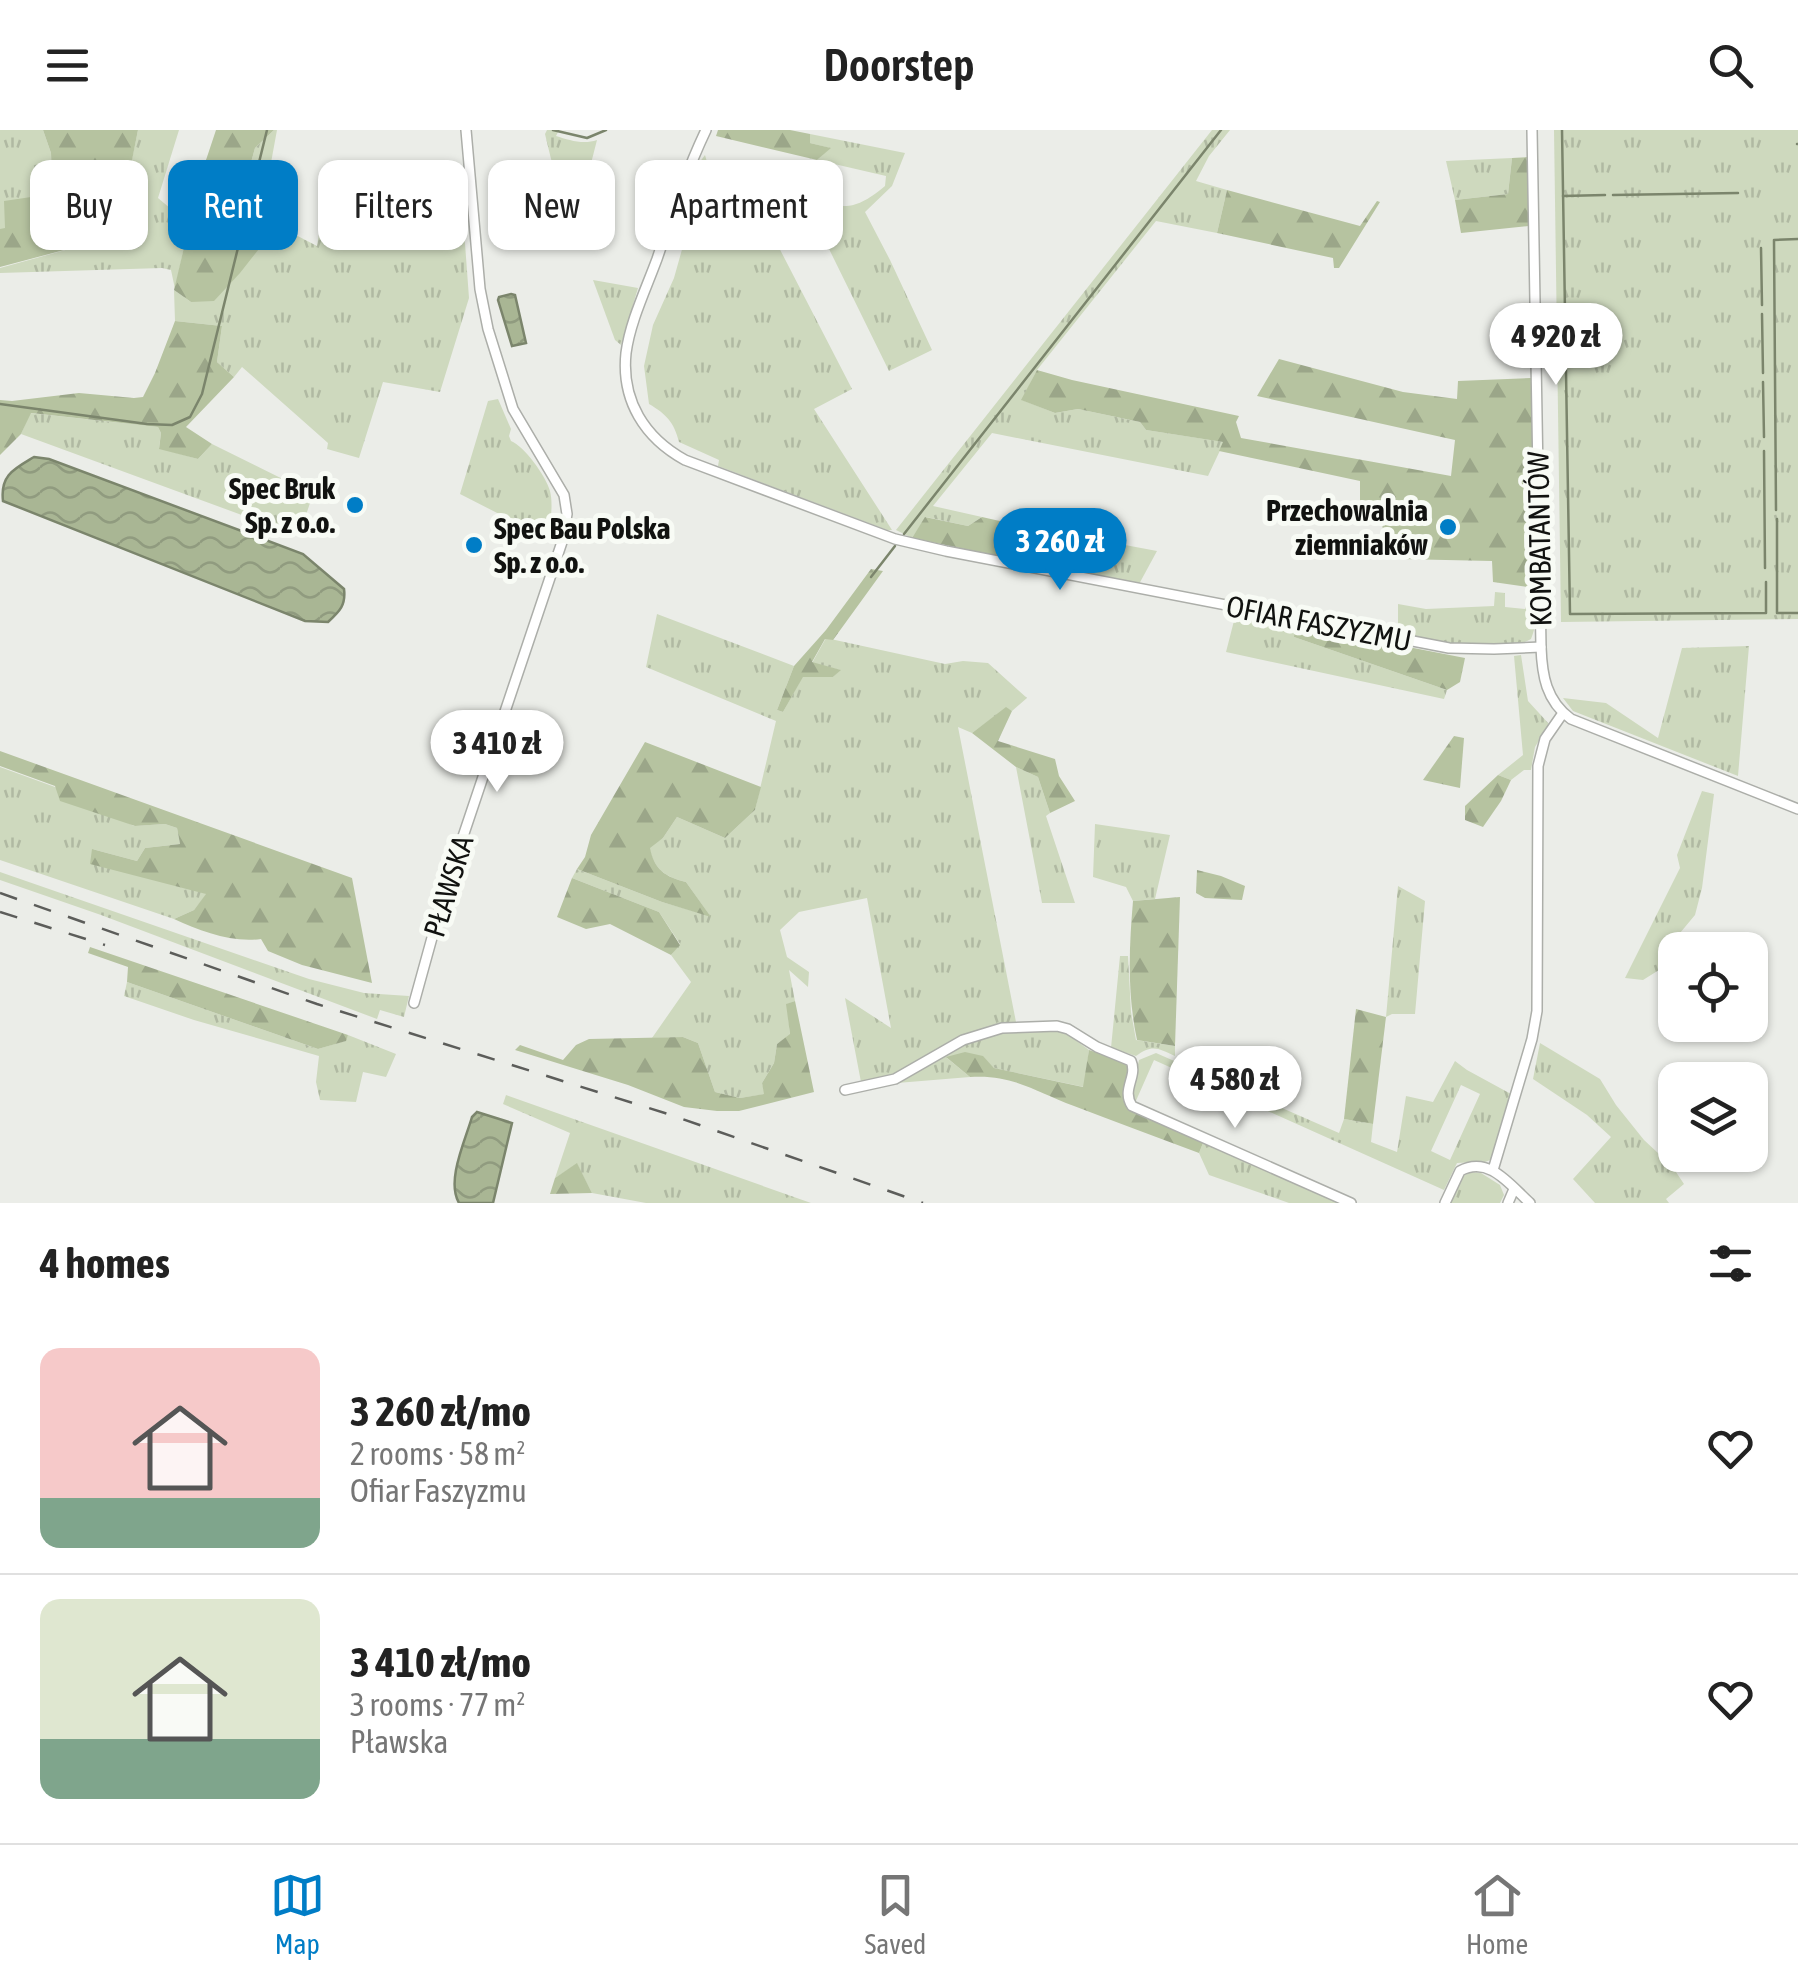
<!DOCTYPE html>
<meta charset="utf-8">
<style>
:root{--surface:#fff;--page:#f6f6f6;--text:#222;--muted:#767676;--line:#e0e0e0;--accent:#007dc6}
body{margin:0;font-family:"Asap Condensed",sans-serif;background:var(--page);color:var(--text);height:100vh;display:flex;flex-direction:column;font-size:38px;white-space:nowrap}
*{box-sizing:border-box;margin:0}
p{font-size:32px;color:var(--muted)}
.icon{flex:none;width:55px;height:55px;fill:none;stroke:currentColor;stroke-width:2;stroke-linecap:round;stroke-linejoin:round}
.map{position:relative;height:1073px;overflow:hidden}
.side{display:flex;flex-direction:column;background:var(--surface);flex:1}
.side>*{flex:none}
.top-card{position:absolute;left:30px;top:30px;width:1000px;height:90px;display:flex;gap:20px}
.fabs{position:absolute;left:1658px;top:802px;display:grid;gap:20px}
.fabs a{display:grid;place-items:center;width:110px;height:110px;border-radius:20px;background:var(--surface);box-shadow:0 2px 8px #0004;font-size:50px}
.price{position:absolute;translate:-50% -85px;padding:0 22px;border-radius:35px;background:#fff;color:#222;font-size:32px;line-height:65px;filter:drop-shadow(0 2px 5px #0008)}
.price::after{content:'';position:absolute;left:50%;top:60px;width:30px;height:22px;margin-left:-15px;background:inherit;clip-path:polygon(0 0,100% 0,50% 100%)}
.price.active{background:var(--accent);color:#fff}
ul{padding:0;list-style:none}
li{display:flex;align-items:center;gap:30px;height:250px;padding:0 40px}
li+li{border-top:2px solid var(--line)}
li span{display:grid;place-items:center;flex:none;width:280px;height:200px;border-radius:20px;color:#555}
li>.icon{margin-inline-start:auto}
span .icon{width:120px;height:120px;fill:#fffc;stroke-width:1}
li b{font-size:42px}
h2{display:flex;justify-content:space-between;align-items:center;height:120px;padding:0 40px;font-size:42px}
.pill{padding:0 35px;border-radius:20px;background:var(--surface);box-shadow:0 2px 8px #0004;font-size:35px;line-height:90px}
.pill.active{background:var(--accent);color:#fff}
header{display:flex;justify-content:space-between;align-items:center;height:130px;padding:0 40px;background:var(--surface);font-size:45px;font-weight:600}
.tab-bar{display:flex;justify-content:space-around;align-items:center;height:140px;border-top:2px solid var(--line);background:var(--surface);font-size:28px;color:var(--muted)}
.tab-bar a{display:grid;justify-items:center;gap:5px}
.tab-bar .active{color:var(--accent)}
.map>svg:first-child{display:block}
</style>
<header><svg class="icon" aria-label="menu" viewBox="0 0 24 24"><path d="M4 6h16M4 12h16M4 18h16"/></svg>Doorstep<svg class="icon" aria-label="search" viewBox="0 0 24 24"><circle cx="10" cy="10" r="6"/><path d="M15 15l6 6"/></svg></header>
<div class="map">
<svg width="1798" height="1073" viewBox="0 0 1798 1073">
<defs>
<pattern id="grass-tufts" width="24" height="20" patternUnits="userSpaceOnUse" patternTransform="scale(2.5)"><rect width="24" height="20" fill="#ced9be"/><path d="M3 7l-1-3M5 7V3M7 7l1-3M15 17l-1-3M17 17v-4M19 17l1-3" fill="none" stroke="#b0b9a2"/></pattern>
<pattern id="forest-firs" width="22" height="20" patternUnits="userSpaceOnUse" patternTransform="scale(2.5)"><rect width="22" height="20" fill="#b6c3a0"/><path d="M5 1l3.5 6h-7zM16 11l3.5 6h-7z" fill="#9ba689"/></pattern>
<pattern id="water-waves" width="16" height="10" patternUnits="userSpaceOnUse" patternTransform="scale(2.5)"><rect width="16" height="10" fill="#a9b694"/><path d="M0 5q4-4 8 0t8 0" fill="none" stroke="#909b7f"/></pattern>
</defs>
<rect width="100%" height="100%" fill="#ebede8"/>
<g fill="url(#grass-tufts)" fill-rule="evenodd">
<polygon points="0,0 43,0 51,23 53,82 46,87 5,71 5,99 0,99"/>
<polygon points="138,0 179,0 158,68 177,84 185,113 175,159 171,140 162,138 0,143 0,138 116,106"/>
<polygon points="274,0 277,0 261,87 317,116 330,36 339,33 447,60 450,56 460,59 456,74 463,86 469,168 440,262 383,252 359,328 327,319 328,313 242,237 234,247 217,232 222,196 175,191 174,160 191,172 260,87 247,47 255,18"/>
<path d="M547,0H559L556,6C569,10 583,15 597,10L585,57L591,60L577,106L551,29L545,4Z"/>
<polygon points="1212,0 1230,0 1209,26 1196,51 1227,60 1217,103 1156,91 1037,240 1022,270 1055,283 1078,279 1140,292 1146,300 1224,312 1208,346 992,303 933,376 982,387 968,396 926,387 912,408 896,400"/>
<polygon points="1554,0 1798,0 1798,489 1561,492"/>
<path d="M810,4L905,23L892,56L865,82L890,130L932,220L889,241L804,68C844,77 851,84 885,56L886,46L817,30L830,18L810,13Z"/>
<path d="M705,25L710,42L731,50L782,62L757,75L852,259L814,279L892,400H887L718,336L719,330L679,312C674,292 666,284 649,274L644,236L653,195L674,148L704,41L699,33Z"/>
<polygon points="1512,28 1508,64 1455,70 1446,31"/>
<polygon points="593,150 638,158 621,215 615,210"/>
<path d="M498,269L511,299L509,306L511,311C524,316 546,346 550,361C553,373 551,389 549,401L505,387L460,364L488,271Z"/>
<polygon points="30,283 158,297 161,303 159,318 198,329 212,314 313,364 299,406 21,304"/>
<polygon points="1013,394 1157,421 1138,456 1046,436 1052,416"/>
<path d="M1495,462L1505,463V477L1525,479L1526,470C1538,482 1537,494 1531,509C1499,527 1432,511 1398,503V474L1426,479L1494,476Z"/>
<polygon points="1236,483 1295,495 1294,507 1447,560 1444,569 1226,522"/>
<path d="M657,484L794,536L777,580L783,582L803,546L833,547L840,540L812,533L826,508L945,534L963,531L988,533L1027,568L1012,581L1006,578L972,603L958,597L1016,892L989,896L951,913L896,945L861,952L845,868L891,898L867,768L799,782L780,800L787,827L809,842L808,857L789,840L795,871L787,874L790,905L777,914L774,933L762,953L765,964L740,968L715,962L698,913L683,907L652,908L691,852L671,825L680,814L659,782L572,748L577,739L662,772L710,786L686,752C665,747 654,739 649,717L663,708L677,687L725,708L755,680L776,591L646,537Z"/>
<polygon points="1749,516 1738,646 1573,581 1563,568 1606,573 1658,608 1682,518"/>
<polygon points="1521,525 1528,571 1549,594 1535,617 1531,640 1524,640 1511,650 1498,645 1523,625 1514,526"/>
<polygon points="0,637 55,657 134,696 165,694 177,698 180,714 145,718 137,731 92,719 207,764 194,780 174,789 0,730"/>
<polygon points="1016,637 1038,647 1050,683 1046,686 1075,773 1042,773"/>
<polygon points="1702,661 1714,664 1702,758 1695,785 1680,803 1681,820 1675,820 1675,830 1643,850 1625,848 1680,738 1677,725"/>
<polygon points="1095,694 1170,705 1155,769 1133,771 1126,757 1093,747"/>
<polygon points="0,742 309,849 364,863 409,866 404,887 380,880 377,889 101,785 0,750"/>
<polygon points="1398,756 1425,771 1415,884 1392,884 1386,887"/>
<path d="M1120,826H1128L1131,882L1136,910L1175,916V926C1158,918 1152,914 1136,926L1111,918Z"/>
<polygon points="127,852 318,919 345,911 348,905 396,924 386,947 363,942 356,972 320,970 316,952 319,926 194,890 124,866"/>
<polygon points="1031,899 1063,901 1089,920 1084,957 994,938 982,926 947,928 970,947 897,953 967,912 1004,903"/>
<polygon points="1540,913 1600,949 1616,975 1644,1010 1672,1036 1684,1054 1666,1069 1669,1073 1595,1073 1573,1049 1611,1007 1587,985 1533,949"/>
<path d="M1156,923L1339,1003L1344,989L1373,994L1371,1012L1397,1022L1406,966L1433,972L1455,931L1467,940L1511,964L1492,1029C1483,1035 1468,1031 1457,1033L1444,1060L1154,930L1135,973L1131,964L1139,930ZM1461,955L1480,964L1450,1030L1431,1021Z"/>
<polygon points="506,965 811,1073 646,1073 592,1063 577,1034 555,1048 570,1003 503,974"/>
<polygon points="1203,1013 1342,1073 1289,1073 1209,1045 1199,1023"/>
<polygon points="1470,1042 1481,1043 1500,1055 1504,1065 1500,1073 1449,1073 1460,1048"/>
</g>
<g fill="url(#forest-firs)">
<polygon points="43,0 138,0 117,106 0,137 0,99 5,98 4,71 31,67 45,87 53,82 51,23"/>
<polygon points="216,0 274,0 255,18 247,47 260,87 262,115 240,143 214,171 191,172 174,160 185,113 177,84 196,60"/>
<polygon points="718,0 790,0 810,4 810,13 831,18 817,30 716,6"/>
<polygon points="1528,27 1529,96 1461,103 1455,70 1508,64 1512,28"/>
<polygon points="1227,60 1360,96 1377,71 1380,72 1339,138 1334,138 1333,128 1217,103"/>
<polygon points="175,191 222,196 217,232 234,247 186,297 212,314 198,329 159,319 161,303 158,297 31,283 21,304 0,325 0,270 12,271 79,263 134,268 143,267 155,243"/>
<polygon points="1279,229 1403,262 1457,269 1458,251 1531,248 1535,458 1493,452 1492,431 1399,429 1385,425 1381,379 1360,377 1360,351 1219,321 1223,312 1146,300 1140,292 1078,279 1055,283 1021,270 1037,240 1072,250 1239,286 1236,292 1241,308 1451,346 1455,310 1257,266"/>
<polygon points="925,387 968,396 982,387 1013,394 1053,416 1046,436 912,408"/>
<polygon points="871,439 883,441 833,510 825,509 812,532 841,540 833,547 803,547 783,582 777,580 794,536 826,500"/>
<polygon points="1295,495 1465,528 1460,552 1447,560 1294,507"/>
<polygon points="1006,577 1012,581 998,611 1055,629 1059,646 1075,671 1050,683 1038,647 1016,637 972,603"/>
<polygon points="1454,606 1464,608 1460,658 1423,650"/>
<path d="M645,612L761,657L755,680L725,708L677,687L663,708L650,718C654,739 665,747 686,752L711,787L662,772L577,739L585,727L591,705Z"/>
<path d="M0,621L352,748L372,853L302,835L268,821L261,809C231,813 201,801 174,789L194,780L206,764L90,734L92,719L137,731L145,718L180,714L177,698L165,694L135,696L60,671L55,656L0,636Z"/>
<polygon points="1498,645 1511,650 1501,671 1483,697 1465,690 1465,676"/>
<polygon points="1197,740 1221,746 1245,756 1242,770 1205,768 1196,763"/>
<polygon points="572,748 659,782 680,815 671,825 610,794 586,799 557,787"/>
<path d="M1180,767L1175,916L1137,910C1127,863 1129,818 1133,771Z"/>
<polygon points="90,817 348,905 346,911 318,919 127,852 128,837 88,823"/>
<polygon points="795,871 814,962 739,981 717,981 684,977 628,955 515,920 520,915 563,930 576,915 589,909 683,907 698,913 715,962 740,968 764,964 762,953 774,933 777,914 790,904 786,874"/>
<polygon points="1356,879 1386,887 1373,994 1344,989"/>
<path d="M1089,920L1123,931L1129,939L1123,962L1129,979L1203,1013L1199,1023C1157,1007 1115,992 1074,976C1036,962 1013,944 970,947L946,927L965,922L983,926L994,938L1083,957Z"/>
<polygon points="577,1033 592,1063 550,1064 555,1048"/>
</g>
<g fill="url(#water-waves)" stroke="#7b856c" stroke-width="2.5">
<polygon points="511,164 515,165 526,213 512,216 498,170 499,167"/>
<path d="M34,327L49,329L303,424L344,459C346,475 340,481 328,492L305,491L3,371C0,345 14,339 34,327Z"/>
<path d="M477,982L512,993L493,1073H459C446,1051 465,1011 472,987Z"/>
</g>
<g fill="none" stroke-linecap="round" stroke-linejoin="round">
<g stroke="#7b856c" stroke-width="2.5">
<polyline points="553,0 587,8 606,0"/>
<polyline points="1562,0 1570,484 1766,483 1766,452"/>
<polyline points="1797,14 1798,14"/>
<polyline points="1613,65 1738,63"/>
<polyline points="1563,66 1605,65"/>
<polyline points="1761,118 1762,175"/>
<polyline points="1762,184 1763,243"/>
<polyline points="1763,252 1764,307"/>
<polyline points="0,274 147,294 172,295 190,287 202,264 267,0"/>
<polyline points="1764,321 1765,438"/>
<polyline points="1776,380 1774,110 1798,109"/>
<polyline points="1777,389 1777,483 1798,483"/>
<polyline points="904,404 1221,0"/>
<polyline points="871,447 895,416"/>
</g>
<g stroke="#acaea9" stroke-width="12">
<g id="minor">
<path d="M706,0C686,42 672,85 657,129C646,159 630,192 626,223C621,271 645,308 685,330L895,409L946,421L1449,518L1494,519L1541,517"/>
<path d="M1532,0L1541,517C1542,545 1546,571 1571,589L1798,679"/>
<polyline points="414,873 446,757 562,412 567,384 564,365 513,279 488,199 480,159 466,0"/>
<path d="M845,960L895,949L963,910L1002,898L1057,896L1068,899L1097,917L1131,931C1138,947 1121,959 1132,976L1351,1073"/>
<polyline points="1493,1040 1532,909 1537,881 1538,636 1545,609 1563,583"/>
<path d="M1445,1073L1460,1041C1489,1025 1510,1055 1530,1073"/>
<polyline points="1508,1073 1514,1059"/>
</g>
</g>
<use href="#minor" stroke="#fff" stroke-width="9"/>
<g stroke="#5c5d5a" stroke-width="2.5" stroke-dasharray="18 18" stroke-linecap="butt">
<polyline points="0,763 317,874 668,984 923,1073"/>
<polyline points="0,782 105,815"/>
</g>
</g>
<g fill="#007dc6" stroke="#f8fbf5" stroke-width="4">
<circle cx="355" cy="375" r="10"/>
<circle cx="1448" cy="397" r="10"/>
<circle cx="474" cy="415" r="10"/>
</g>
<g text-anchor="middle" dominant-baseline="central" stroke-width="10" stroke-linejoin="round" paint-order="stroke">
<g font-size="30" font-weight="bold" fill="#111210" stroke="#f8fbf5" text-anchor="end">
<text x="335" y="358">Spec Bruk<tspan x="335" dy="34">Sp. z o.o.</tspan></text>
<text x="1428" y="380">Przechowalnia<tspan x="1428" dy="34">ziemniaków</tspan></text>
<text x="494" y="398" text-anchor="start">Spec Bau Polska<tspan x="494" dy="34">Sp. z o.o.</tspan></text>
</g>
<g font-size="30" fill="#111210" stroke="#f8fbf5">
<text transform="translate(1539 409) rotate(-91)">KOMBATANTÓW</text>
<text transform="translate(1319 493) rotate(11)">OFIAR FASZYZMU</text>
<text transform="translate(448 756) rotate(-73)">PŁAWSKA</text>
</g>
</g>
</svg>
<div class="fabs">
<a><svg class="icon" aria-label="locate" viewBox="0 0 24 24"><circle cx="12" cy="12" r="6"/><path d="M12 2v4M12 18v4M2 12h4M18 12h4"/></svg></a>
<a><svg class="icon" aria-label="layers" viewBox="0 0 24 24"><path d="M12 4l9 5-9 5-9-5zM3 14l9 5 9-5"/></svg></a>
</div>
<b class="price" style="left:1556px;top:258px">4 920 zł</b>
<b class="price active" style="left:1060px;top:463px">3 260 zł</b>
<b class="price" style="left:497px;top:665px">3 410 zł</b>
<b class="price" style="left:1235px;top:1001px">4 580 zł</b>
<div class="top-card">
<a class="pill">Buy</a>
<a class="pill active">Rent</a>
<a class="pill">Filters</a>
<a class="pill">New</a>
<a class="pill">Apartment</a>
</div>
</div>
<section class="side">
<h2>4 homes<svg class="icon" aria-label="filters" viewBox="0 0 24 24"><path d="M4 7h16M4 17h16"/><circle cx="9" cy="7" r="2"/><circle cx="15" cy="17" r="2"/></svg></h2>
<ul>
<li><span style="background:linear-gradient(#f6c9c9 75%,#7fa58c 0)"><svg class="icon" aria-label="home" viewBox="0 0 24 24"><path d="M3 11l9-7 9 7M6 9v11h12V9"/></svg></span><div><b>3 260 zł/mo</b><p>2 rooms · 58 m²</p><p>Ofiar Faszyzmu</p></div><svg class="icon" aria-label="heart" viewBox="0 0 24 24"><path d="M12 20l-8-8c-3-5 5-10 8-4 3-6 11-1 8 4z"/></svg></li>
<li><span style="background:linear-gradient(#dfe7d0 70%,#7fa58c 0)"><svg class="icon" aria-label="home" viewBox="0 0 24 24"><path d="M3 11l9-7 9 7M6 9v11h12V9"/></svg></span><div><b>3 410 zł/mo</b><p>3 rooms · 77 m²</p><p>Pławska</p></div><svg class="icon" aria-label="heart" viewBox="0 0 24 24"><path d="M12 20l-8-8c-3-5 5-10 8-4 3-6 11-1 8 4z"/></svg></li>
</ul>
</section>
<nav class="tab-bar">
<a class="active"><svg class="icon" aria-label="map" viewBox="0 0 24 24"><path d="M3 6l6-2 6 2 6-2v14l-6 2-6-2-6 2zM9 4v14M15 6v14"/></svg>Map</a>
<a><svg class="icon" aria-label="saved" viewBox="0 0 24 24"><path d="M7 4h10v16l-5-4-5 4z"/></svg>Saved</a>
<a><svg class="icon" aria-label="home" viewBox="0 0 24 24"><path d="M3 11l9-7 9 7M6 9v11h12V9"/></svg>Home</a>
</nav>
